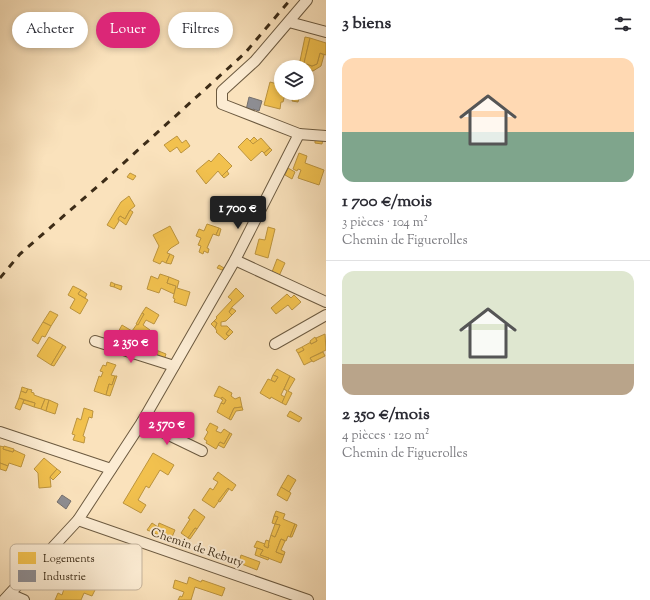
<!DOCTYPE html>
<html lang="fr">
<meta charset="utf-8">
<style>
:root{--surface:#fff;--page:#f2f2f3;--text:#2b2b33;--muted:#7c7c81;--line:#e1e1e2;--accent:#db2777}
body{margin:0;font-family:"Sorts Mill Goudy",serif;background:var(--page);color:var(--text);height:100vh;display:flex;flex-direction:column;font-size:15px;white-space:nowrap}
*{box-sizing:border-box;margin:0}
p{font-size:13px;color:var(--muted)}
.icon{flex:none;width:22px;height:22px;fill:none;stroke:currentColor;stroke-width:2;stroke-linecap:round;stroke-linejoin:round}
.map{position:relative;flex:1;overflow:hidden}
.details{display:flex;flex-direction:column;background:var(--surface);width:324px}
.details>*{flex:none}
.guide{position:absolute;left:12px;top:12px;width:254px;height:36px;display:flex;gap:8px}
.fabs{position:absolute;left:274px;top:60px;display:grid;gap:8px}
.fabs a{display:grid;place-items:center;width:40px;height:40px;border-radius:50%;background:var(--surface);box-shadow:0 2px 6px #0003;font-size:20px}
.price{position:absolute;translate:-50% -34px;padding:0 9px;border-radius:4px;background:var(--accent);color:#fff;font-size:13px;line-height:26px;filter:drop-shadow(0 1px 2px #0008)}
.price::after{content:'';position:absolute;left:50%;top:24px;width:12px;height:9px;margin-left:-6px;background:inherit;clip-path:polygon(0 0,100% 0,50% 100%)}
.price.active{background:#222;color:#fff}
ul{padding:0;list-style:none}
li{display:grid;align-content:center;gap:8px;height:212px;padding:0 16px}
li+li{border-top:1px solid var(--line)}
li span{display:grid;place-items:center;height:124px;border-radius:12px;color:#555}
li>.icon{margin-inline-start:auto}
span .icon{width:72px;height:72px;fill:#fffc;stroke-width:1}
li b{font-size:17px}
h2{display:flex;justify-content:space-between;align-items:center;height:48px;padding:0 16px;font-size:17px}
.tag{padding:0 14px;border-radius:18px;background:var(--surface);box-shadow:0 2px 6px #0003;font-size:14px;line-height:36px}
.tag.active{background:var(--accent);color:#fff}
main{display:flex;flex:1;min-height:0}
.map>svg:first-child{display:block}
</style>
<main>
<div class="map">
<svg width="326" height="600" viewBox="0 0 326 600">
<rect width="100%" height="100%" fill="#fae2bc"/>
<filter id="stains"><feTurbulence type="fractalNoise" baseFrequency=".005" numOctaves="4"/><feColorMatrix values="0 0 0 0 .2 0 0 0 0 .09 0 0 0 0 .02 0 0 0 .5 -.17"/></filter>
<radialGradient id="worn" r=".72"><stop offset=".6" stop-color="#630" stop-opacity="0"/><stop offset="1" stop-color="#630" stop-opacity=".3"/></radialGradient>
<g fill="#f2c14e" stroke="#bc943e">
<polygon points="305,37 310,38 304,63 312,66 317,64 320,53 324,55 321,66 313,71 307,69 307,67 303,67 300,61"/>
<polygon points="310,38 326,43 326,55 320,53 317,64 312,66 304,63"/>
<polygon points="270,82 281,85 281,93 288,93 287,94 285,94 283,102 281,102 280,109 264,105"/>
<polygon points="295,93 300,93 299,98 293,97"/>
<polygon points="293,97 299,98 298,102 292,101"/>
<polygon points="177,136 182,143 186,140 190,146 181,153 177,147 170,152 164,145"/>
<polygon points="254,137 258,141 253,144 250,141"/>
<polygon points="247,138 253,144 261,138 270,148 264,153 262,151 251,161 238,147"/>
<polygon points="315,139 323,139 322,144 315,143"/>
<polygon points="270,148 272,150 266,156 264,153"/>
<polygon points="219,153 232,166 222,176 218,171 206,184 196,171 209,160 211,162"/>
<polygon points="299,153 307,156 305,163 324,170 319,185 298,178 301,170 298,169 297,171 293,169"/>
<polygon points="288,168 295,172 292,179 285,175"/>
<polygon points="227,171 229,174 224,178 222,176"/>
<polygon points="130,173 136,176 133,180 127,177"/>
<polygon points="129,196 135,206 130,210 125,219 120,216 118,219 119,221 114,229 107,225 121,202"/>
<polygon points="130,210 133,212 126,225 118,219 120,216 125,219"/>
<polygon points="207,224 219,228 216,235 213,234 207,248 209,249 208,253 204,251 203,254 199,252 201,246 198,245 201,238 196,236 199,229 204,231"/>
<polygon points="170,226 179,243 171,248 168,251 167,253 170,254 166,263 162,261 160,264 153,261 159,246 153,235"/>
<polygon points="268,227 275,229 268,258 255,254 259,239 265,240"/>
<polygon points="219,228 221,229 219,236 216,235"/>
<polygon points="170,254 174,256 171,264 166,263"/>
<polygon points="277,259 285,263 279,276 272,272"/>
<polygon points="219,265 224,268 222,270 217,268"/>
<polygon points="160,274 169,277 167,283 176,286 174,294 161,288 159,293 147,289 151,276 158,279"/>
<polygon points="169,277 179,281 177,288 190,292 186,306 174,302 175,299 173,298 176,286 167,283"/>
<polygon points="111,282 115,284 114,287 110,286"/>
<polygon points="115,284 122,286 121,290 114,287"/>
<polygon points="73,286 81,290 78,294 88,300 80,314 70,308 75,299 68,295"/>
<polygon points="236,288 244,296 232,307 229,312 232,315 226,321 221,322 221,326 227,326 230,329 226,334 229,336 225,340 216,332 217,331 215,328 217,323 214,321 217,318 216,317 232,300 228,297"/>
<polygon points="81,290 87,294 85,298 78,294"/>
<polygon points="287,294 291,298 294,295 301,302 292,310 288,305 276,314 271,308"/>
<polygon points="146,307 159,315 154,324 146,320 143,325 150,330 145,339 138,335 135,339 130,336 128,340 117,334 122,325 132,331 144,314 142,313"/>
<polygon points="232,308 236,311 232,315 229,312"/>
<polygon points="50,311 58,315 51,326 43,322"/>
<polygon points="142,313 144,314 138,325 136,324"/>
<polygon points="214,321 217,323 215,328 211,324"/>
<polygon points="43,322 51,326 45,337 42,336 38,344 32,340"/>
<polygon points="230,329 233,332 229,336 226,334"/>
<polygon points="325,334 326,350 310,358 312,361 304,365 298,353 304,350 302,347 311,342 311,344 317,341 316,338"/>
<polygon points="138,335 145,339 143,343 135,339"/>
<polygon points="49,337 63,345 51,365 37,356"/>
<polygon points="315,337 317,341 311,344 310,341"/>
<polygon points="63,345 66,347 54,366 51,365"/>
<polygon points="302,347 304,350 298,353 296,350"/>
<polygon points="156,350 166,354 164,360 154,357"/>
<polygon points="323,352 325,356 313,362 310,358"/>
<polygon points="107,362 116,365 111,375 115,376 112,385 109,384 106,395 94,391 99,376 101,377 103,372 100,371 103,365 106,366"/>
<polygon points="277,369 290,376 281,395 285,397 282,403 271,397 270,399 260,393 268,379 275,382 278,377 273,375"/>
<polygon points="273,375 278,377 275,382 271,380"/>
<polygon points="115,376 117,376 110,396 106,395 109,384 112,385"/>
<polygon points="290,376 295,379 288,391 292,393 286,405 282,403 287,391 284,389"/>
<polygon points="219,386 232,393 231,396 235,399 240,397 242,407 234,408 229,419 217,412 221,403 224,404 226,400 214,396"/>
<polygon points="22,387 28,389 26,393 21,391"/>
<polygon points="28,389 32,390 31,392 34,393 34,395 45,399 41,409 34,407 35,403 19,398 21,391 26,393"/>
<polygon points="222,397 226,400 224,404 221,403 223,400 221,399"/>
<polygon points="19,398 24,400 20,410 15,408"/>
<polygon points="45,399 49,400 46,411 41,409"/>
<polygon points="24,400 35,403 34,407 23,403"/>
<polygon points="49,400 58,404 55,414 46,411"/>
<polygon points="242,407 243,410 236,411 231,420 229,419 234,408"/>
<polygon points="84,408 93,411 92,418 89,417 83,436 85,437 84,443 73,440 75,435 72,434 77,418 81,420"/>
<polygon points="290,411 302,418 299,422 287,416"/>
<polygon points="210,423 218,427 216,431 221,433 224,429 230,433 224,444 220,442 216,449 206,443 207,441 204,439 208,432 206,430"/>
<polygon points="230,433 232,434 224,448 218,445 220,442 224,444"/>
<polygon points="0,446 4,447 3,449 13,452 14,450 25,455 21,467 9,463 8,466 0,463"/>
<polygon points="4,446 14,449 13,452 3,449"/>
<polygon points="153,453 174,465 168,475 160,470 149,488 146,486 138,500 146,505 141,513 123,503"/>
<polygon points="44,458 57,469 50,477 51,487 39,488 38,473 34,469"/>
<polygon points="0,463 8,466 6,471 0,469"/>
<polygon points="57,469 61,472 53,480 50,477"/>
<polygon points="218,472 236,485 232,491 228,488 214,508 202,500 210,488 213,490 218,482 213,479"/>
<polygon points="288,475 296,480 289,492 281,487"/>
<polygon points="281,487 291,493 287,501 277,495"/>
<polygon points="228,488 229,489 220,502 218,501"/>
<polygon points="194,509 205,517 197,529 195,528 188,538 181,533 190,519 188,518"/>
<polygon points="276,511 285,514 283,519 295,524 290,537 288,536 286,541 281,539 276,552 284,555 281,563 260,555 263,550 254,547 257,541 265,544 264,546 268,548 269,545 268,545 271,535 275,537 280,525 275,524 278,517 274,516"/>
<polygon points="274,516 278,517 275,524 272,523"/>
<polygon points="152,523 158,527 159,523 175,530 172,537 161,533 159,535 147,530"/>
<polygon points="275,524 280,525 275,537 271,535"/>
<polygon points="295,524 297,525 292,537 290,537"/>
<polygon points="195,528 197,529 190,539 188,538"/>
<polygon points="281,539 285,541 281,550 285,552 284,555 276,552"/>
<polygon points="266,540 269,541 268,548 264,546"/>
<polygon points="257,548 263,550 260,555 269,558 268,560 255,555"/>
<polygon points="241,555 260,562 257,570 239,563"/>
<polygon points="189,577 201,582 202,580 225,588 222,596 195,587 191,600 178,600 180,596 182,597 184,592 173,588 175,580 187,584"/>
<polygon points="72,578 96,588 92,596 84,593 81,600 55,600 58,593 62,595 65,586 68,586"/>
</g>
<g fill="#8d8d92" stroke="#75706d">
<polygon points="249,97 262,101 259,111 253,109 253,113 246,110"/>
<polygon points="62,495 71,501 66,509 57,502"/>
</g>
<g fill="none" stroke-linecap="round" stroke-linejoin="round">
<g stroke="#6c5a40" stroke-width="12">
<g id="minor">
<polyline points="289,22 326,32"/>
<polyline points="299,134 326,136"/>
<polyline points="235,260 326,302"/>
<polyline points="95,341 174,366"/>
<polyline points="275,344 326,315"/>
<polyline points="142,422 202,451"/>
<polyline points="0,432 111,469"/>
<polyline points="78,520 308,600"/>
<polyline points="10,594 24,600"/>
<polyline points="4,600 78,520 142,422 235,260 299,134 222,104 222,91 255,61 307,0"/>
</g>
</g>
<use href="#minor" stroke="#fcecd3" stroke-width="10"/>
<polyline stroke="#3d2c17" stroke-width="3" stroke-dasharray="7 7" stroke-linecap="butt" points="0,278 20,254 106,179 245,53 290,0"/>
</g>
<g text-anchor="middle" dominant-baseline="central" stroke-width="4" stroke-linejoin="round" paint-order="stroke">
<g font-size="12" fill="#3d2c17" stroke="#fcecd3">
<text transform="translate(197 548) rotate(19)">Chemin de Rebuty</text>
</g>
</g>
<rect x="10" y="544" width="132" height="46" rx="6" fill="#fcecd3" stroke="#c3b29b" stroke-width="1"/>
<rect x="18" y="552" width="18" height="12" fill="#f2c14e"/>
<rect x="18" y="570" width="18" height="12" fill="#8d8d92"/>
<g font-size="11" fill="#3d2c17">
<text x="43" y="562">Logements</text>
<text x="43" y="580">Industrie</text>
</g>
<rect width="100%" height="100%" filter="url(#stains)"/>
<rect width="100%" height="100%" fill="url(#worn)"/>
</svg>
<div class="fabs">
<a><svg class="icon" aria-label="layers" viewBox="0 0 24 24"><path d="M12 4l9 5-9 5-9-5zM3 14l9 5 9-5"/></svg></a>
</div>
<b class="price active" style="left:238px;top:230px">1 700 €</b>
<b class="price" style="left:131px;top:364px">2 350 €</b>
<b class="price" style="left:167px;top:446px">2 570 €</b>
<div class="guide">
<a class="tag">Acheter</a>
<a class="tag active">Louer</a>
<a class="tag">Filtres</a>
</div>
</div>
<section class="details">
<h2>3 biens<svg class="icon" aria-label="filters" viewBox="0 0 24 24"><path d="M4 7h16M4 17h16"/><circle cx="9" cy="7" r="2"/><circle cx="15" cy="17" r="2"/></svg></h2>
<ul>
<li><span style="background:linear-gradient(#ffd9b3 60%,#7fa58c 0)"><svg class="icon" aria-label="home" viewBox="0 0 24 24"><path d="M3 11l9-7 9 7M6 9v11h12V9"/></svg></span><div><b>1 700 €/mois</b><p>3 pièces · 104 m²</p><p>Chemin de Figuerolles</p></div></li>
<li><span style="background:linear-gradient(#dfe7d0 75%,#b9a48a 0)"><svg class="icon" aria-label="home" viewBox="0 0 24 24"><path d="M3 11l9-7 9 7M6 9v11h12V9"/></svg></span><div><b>2 350 €/mois</b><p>4 pièces · 120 m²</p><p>Chemin de Figuerolles</p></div></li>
</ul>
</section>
</main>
